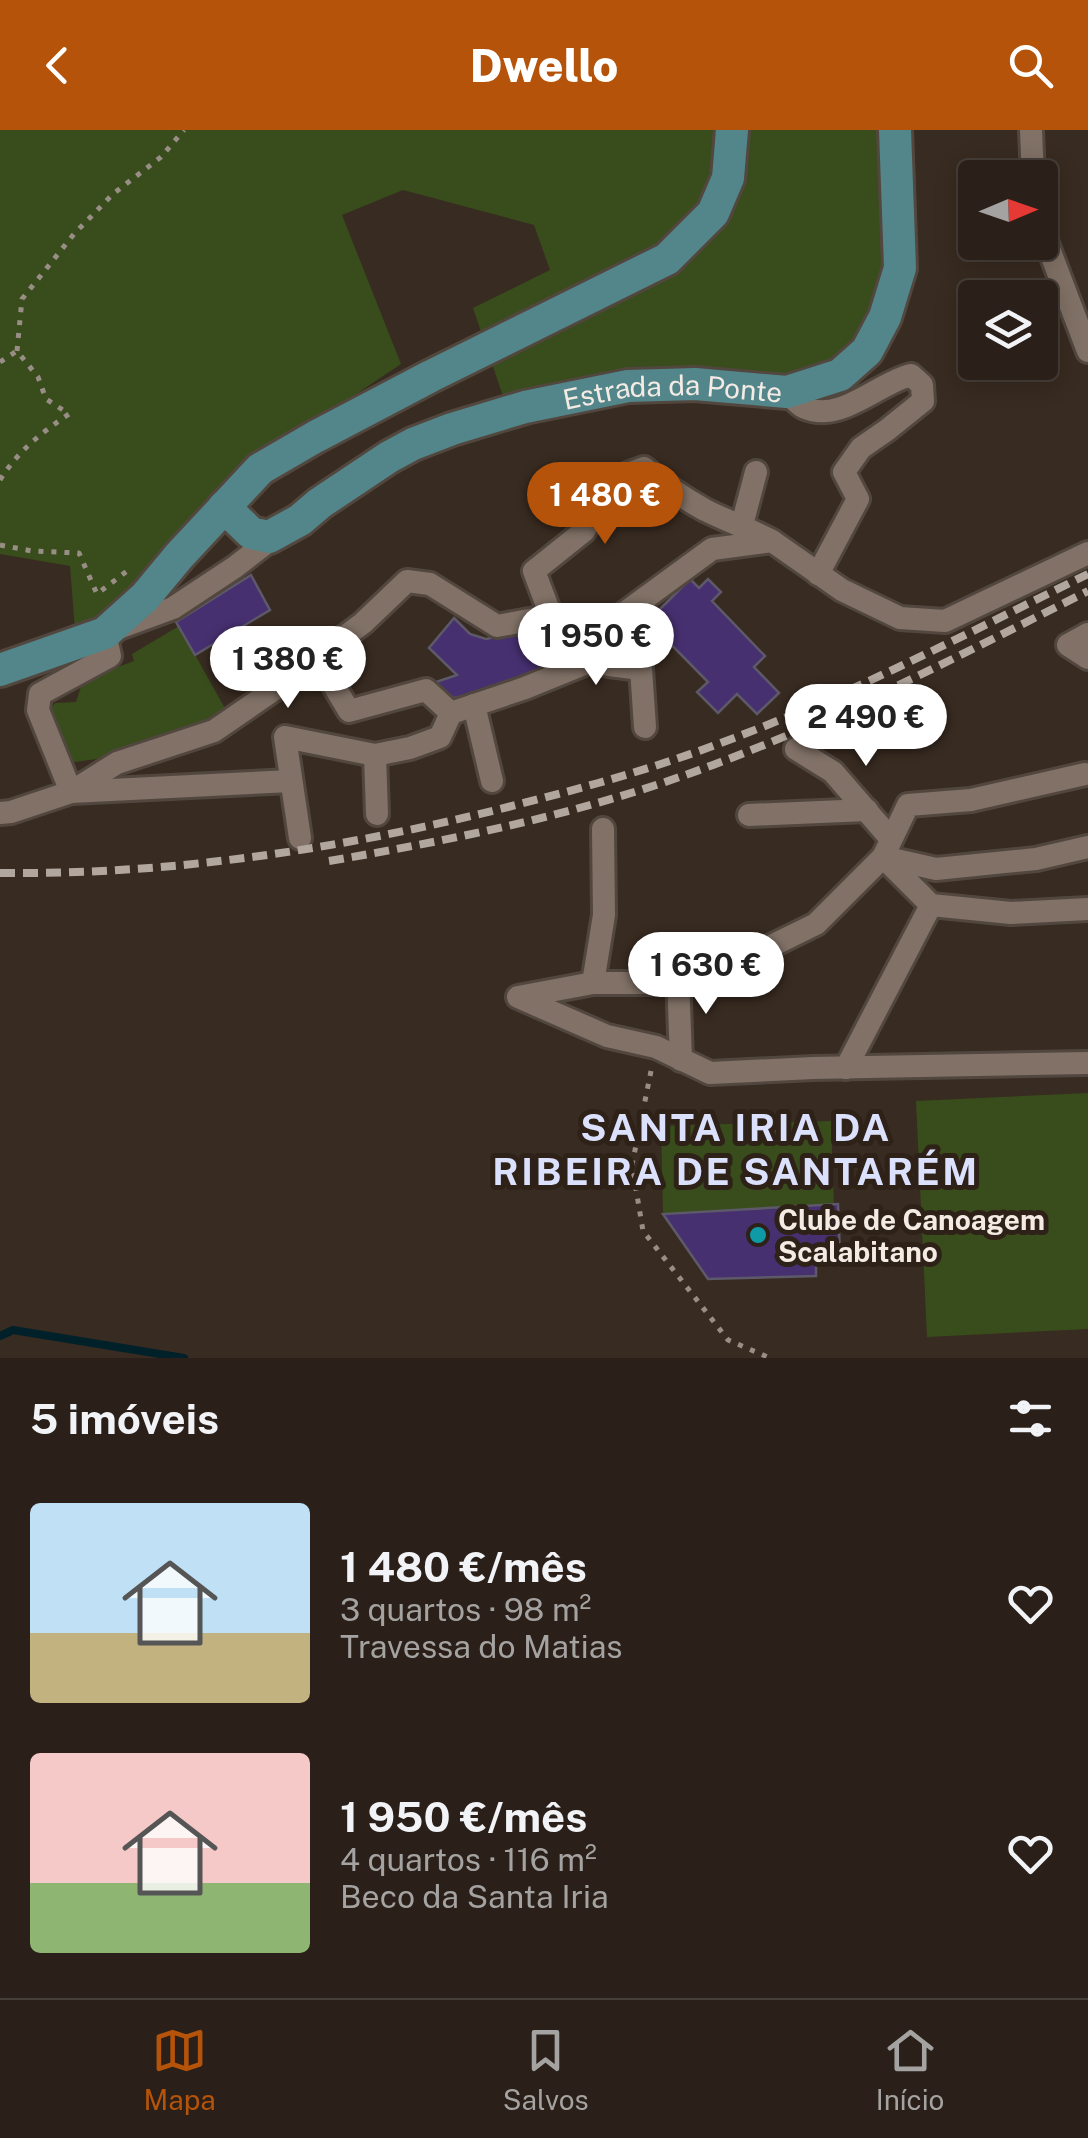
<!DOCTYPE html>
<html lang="pt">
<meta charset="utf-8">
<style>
:root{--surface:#2a2019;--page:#362d26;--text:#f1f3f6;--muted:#a5a3a2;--line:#463e38;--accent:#b45309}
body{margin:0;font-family:"Public Sans",sans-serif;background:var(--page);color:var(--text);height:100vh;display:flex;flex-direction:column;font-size:38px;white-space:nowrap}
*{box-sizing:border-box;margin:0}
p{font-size:32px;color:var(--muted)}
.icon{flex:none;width:55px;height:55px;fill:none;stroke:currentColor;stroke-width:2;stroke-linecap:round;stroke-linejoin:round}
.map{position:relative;height:1228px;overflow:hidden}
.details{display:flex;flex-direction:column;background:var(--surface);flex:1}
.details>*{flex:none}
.needle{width:65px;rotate:88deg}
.tools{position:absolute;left:958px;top:30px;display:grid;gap:20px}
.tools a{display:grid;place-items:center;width:100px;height:100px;border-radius:10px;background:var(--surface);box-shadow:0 5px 25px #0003,0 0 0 2px var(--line);font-size:50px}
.price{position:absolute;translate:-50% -85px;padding:0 22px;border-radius:35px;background:#fff;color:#222;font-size:32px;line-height:65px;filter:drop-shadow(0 2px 5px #0008)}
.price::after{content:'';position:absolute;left:50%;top:60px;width:30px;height:22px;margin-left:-15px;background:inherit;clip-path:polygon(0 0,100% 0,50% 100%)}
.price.selected{background:var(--accent);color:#fff}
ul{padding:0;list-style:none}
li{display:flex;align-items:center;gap:30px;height:250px;padding:0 30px}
li span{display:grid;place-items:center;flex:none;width:280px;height:200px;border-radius:10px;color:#555}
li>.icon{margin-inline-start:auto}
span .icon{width:120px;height:120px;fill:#fffc;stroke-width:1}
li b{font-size:42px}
h2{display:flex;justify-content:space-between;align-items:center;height:120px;padding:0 30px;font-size:42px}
header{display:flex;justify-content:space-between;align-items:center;height:130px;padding:0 30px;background:var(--accent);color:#fff;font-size:45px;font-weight:800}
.menu{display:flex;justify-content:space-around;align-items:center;height:140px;border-top:2px solid var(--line);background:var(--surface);font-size:28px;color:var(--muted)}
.menu a{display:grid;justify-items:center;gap:5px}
.menu .selected{color:var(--accent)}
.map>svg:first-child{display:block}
</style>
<header><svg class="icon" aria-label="back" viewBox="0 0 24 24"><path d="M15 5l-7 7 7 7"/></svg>Dwello<svg class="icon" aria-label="search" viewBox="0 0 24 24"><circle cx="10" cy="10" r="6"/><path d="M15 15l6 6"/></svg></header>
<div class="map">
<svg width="1088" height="1228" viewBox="0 0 1088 1228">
<rect width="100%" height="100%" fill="#382b21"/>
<g fill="#384d1b">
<polygon points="0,0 881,0 884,137 874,175 864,195 845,218 830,230 809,242 781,247 505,272 473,178 550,140 534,95 403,60 342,85 401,234 313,293 121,479 75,500 70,436 0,424"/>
<polygon points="179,496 227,582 214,592 128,625 66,633 50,580 55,573 76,572 83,550 134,531 132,524"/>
<polygon points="1088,963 1088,1199 927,1207 916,971"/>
<polygon points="831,991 834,1075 663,1084 661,996"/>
</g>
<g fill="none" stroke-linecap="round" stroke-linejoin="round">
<polyline stroke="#002129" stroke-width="8" points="0,1206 13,1200 184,1228"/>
</g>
<g fill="#473070" stroke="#5d5969" stroke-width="2.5">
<polygon points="251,445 270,480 195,525 176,492"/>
<polygon points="690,449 699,458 708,449 721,462 712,471 765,526 754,537 779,563 757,584 737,564 718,583 697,562 708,552 648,491"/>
<polygon points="454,488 470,504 486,509 538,498 579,503 581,517 572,530 491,560 440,571 433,553 457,545 429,518"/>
<polygon points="838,1074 840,1126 816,1129 816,1146 708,1149 663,1084"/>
</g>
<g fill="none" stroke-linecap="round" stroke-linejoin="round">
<g stroke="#52473f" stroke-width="28">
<g id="minor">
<polyline points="1031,0 1033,48"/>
<polyline points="1040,86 1043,103 1088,221"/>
<path d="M787,262C792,267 798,275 805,278C841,293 878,253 911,245L922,255L923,271L887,300L861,318L844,342L858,369L818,444"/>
<polyline points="742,395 756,342"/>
<polyline points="279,403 235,437 173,478 105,503 110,526 40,564 38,580 71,662 291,651"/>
<path d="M551,486L534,441L584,401L598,373L592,357L644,338C663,354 683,368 705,380C727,391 750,399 772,411"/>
<polyline points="600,501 712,419 772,411 842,460 900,488 945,491 1088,423"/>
<polyline points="1088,504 1068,515 1088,528"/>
<polyline points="603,514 609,535 641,539 645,597"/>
<polyline points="317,527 349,581 426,560 451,583"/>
<polyline points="474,575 492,651"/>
<polyline points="451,583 525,558 606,525"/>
<polyline points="796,619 833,642 891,709"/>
<polyline points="375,625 377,684"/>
<polyline points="1085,644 971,670 908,675 883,727 816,794 749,827 652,853 593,853 518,867 607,906 656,917 710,943 813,938 1088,933"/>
<polyline points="0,683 11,682 71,662 117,633 214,601 272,561 363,493 407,451 430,454 497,496 551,486 600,501"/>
<polyline points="749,685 867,680"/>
<polyline points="300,708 285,607 375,625 410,618 440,607 451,583"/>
<polyline points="883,727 931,775 1011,783 1088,779"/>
<polyline points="883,727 936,739 1036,729 1088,717"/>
<polyline points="678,846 681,930"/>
<polyline points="593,853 604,785 603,699"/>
<polyline points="846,938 931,775"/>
</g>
</g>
<g stroke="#52473f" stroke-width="38">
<g id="primary">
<path id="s1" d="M224,377L251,403L269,407L300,390L320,373L389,327L413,314L452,299L525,277L628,256L695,254L787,262L840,245L867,221L885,187L900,138L895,0"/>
<polyline points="0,540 105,503 145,467 179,426 260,339 315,307 431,246 667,129 713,83 728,48 732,0"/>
</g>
</g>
<g stroke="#998e86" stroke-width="5" stroke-dasharray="5 8" stroke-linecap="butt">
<polyline points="17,221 22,169 74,104 113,64 161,27 184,0"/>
<polyline points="0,232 17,221"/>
<path d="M0,350C18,321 41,303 69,284L46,269L38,247L17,221"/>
<polyline points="0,415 32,421 79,423 97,464 127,441"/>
<polyline points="651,941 632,1035 643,1101 728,1210 770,1228"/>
</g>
<use href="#minor" stroke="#817166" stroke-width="22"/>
<use href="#primary" stroke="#53868a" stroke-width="32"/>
<g stroke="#b1a79f" stroke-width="8" stroke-dasharray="15 8" stroke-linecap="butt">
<path d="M329,731C417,716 505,699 590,675C765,627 927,542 1088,461"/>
<path d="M0,743C171,745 342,719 508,677C579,659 649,640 718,614C846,567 966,504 1088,444"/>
</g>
</g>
<circle fill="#0f9aa8" stroke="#2e2118" stroke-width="4" cx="758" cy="1105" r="10"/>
<g text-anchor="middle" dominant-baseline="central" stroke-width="10" stroke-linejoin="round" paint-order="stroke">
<g font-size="28" fill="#f4ebe5" stroke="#2e2118">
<text stroke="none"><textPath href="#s1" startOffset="495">Estrada da Ponte</textPath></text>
</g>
<g font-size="28" font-weight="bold" fill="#f4ebe5" stroke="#2e2118" text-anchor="start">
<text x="778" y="1089">Clube de Canoagem<tspan x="778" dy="32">Scalabitano</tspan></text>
</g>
<g font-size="38" font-weight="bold" letter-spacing="2.5" fill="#dbe0fd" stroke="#2e2118">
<text x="736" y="997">SANTA IRIA DA<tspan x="736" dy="44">RIBEIRA DE SANTARÉM</tspan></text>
</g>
</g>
</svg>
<div class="tools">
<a><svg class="needle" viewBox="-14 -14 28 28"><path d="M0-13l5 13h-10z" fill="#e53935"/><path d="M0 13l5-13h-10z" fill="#a5a3a2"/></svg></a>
<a><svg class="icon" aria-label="layers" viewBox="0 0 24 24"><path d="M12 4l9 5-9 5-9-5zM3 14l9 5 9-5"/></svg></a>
</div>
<b class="price selected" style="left:605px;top:417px">1 480 €</b>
<b class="price" style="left:596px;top:558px">1 950 €</b>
<b class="price" style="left:288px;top:581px">1 380 €</b>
<b class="price" style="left:866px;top:639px">2 490 €</b>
<b class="price" style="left:706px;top:887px">1 630 €</b>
</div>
<section class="details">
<h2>5 imóveis<svg class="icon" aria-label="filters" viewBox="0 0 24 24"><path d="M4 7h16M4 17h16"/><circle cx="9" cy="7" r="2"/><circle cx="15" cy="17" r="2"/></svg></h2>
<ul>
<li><span style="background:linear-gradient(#bfe0f5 65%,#c2b280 0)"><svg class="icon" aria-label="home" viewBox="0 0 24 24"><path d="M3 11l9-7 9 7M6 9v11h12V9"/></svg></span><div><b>1 480 €/mês</b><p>3 quartos · 98 m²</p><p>Travessa do Matias</p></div><svg class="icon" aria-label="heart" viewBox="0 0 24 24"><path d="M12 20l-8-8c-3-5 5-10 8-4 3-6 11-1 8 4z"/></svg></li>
<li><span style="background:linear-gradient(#f6c9c9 65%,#8fb573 0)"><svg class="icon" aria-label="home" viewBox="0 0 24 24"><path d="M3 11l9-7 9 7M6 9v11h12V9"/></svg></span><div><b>1 950 €/mês</b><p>4 quartos · 116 m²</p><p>Beco da Santa Iria</p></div><svg class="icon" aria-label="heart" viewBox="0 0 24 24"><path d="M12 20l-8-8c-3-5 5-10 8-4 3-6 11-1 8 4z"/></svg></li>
</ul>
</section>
<nav class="menu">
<a class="selected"><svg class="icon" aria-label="map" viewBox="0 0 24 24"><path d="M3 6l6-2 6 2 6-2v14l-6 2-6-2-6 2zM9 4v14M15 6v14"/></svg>Mapa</a>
<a><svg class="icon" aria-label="saved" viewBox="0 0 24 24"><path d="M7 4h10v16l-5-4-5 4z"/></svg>Salvos</a>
<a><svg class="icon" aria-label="home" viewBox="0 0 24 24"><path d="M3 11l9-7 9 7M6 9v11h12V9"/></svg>Início</a>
</nav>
